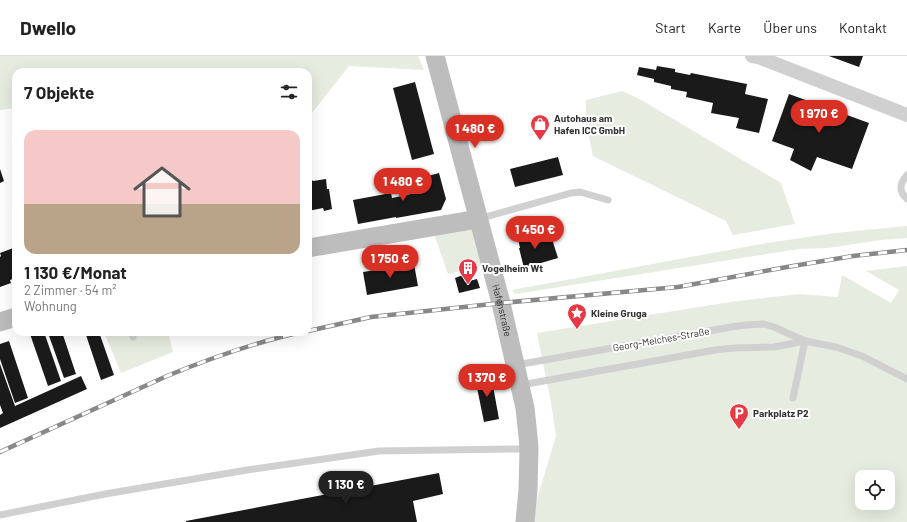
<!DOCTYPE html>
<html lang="de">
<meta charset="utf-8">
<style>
:root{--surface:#fff;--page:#f2f2f2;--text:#222;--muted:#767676;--line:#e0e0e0;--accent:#d93025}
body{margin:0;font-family:Barlow,sans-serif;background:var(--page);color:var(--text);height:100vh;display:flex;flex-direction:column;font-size:15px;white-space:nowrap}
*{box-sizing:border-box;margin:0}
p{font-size:13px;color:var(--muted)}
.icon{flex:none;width:22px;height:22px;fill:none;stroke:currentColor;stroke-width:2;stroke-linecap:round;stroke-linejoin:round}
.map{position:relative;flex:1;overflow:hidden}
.sheet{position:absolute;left:12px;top:12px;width:300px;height:268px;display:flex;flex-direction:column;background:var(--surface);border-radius:12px;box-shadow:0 4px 16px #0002}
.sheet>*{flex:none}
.fabs{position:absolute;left:855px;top:414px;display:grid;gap:8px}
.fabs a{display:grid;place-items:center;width:40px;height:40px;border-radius:8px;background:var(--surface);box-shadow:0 4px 16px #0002;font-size:20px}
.price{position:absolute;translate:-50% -34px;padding:0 9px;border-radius:14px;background:var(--accent);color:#fff;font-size:13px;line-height:26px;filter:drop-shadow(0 1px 2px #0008)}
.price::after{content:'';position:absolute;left:50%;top:24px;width:12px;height:9px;margin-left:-6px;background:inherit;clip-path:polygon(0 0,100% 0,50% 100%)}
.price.active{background:#222;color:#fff}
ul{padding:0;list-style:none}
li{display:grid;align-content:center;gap:8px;height:212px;padding:0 12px}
li span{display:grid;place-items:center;height:124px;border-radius:12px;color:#555}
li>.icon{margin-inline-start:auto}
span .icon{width:72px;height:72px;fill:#fffc;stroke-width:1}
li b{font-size:17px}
h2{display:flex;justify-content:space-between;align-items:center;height:48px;padding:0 12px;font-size:17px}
header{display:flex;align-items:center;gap:24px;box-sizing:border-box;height:56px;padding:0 20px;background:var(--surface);border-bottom:1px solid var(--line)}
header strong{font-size:19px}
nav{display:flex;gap:22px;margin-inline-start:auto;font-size:14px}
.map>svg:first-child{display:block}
</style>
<header>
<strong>Dwello</strong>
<nav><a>Start</a><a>Karte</a><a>Über uns</a><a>Kontakt</a></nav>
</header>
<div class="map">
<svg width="907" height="466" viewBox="0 0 907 466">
<rect width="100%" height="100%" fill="#fff"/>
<g fill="#e6ecdf" fill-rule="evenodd">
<polygon points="0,0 418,0 424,14 349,10 308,62 308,16 16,16 16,52 0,54"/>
<polygon points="622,35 638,42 781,127 795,168 733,179 726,165 593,100 586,68 586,44"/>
<polygon points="474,168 484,209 448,218 433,175"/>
<polygon points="907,170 907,182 881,184 828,192 799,193 515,238 512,234 761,188 835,177"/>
<path d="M907,210V466H530L556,380L551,347L537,277L730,246L798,238L838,241L842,219L891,247L899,234L866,215ZM862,421H888V447H862Z"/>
<polygon points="104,276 168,276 173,296 121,317"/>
</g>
<g fill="#1a1a1a">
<polygon points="829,0 863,0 859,11"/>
<polygon points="657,10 675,13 675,16 690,19 691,17 747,28 745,38 768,43 759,77 736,72 739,62 711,57 713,47 686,41 687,36 671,33 671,30 654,26 654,23 637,19 639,11 656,14"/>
<polygon points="415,26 434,98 412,104 393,32"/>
<polygon points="789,38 869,67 852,113 817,101 811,115 790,104 794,93 772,85"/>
<polygon points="558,101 563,119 515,131 510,113"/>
<polygon points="0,113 4,125 0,127"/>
<polygon points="439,117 446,143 441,154 396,162 396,161 358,168 353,144 391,137 392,142 416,137 416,136 420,136 417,123"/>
<polygon points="326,123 327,133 329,133 332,153 324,155 323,152 308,155 308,128 311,127 310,124 312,124 313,125"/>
<polygon points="530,174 534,188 552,183 558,202 524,212 519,192 520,192 517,178"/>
<polygon points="16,191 16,222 10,224 11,227 0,231 0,201 1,200 0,197"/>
<polygon points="414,208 418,230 367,239 363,216"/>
<polygon points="463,219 465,226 477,223 480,232 459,237 455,222"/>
<polygon points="36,276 44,276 61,325 48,330 30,278"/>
<polygon points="51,276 62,276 76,318 64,322 48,277"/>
<polygon points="85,276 99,276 114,319 101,324"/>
<polygon points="9,285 28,342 15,347 0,303 0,288"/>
<polygon points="0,308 15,350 81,320 87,333 0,372 0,359 3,357 0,349"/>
<polygon points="491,319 499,363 484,366 475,322"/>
<polygon points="439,417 443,438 413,445 417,466 186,466 186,465"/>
</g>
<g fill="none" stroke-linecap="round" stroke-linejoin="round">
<g stroke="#d0d0d0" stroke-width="7">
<path d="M907,119C900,127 898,135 907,143"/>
<polyline points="478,163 571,137 580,136 608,144"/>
<polyline points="132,276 133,281"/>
<polyline points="516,309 731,271 746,269 764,268 774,271 805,285 836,291 862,300 907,323"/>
<polyline points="521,329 715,294 734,292 774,291 805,285"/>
<polyline points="793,342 805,285"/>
<polyline points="0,459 105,438 247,414 379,395 510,393 528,393"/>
</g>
<polyline stroke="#d0d0d0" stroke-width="14" points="752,0 758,1 907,59"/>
<g stroke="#bdbdbd" stroke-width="19">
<path id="s1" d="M435,0L501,247L525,352L528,380L529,393L528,434L525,466"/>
<polyline points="308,192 478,163"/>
<polyline points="0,266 16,261"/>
</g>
<g stroke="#888" stroke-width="4.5">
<g id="rail">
<polyline points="308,275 371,261 501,247 678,231 787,211 853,200 907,194"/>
<path d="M0,396L167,320C211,302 256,286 302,276"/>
</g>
</g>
<use href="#rail" stroke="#fff" stroke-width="3" stroke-dasharray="9" stroke-linecap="butt"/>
</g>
<defs>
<g id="shop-pin" transform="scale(1)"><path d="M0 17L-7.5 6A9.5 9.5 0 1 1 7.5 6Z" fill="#e63946" stroke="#fff"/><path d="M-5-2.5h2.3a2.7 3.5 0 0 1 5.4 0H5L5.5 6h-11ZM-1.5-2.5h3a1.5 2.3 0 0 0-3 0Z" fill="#fff"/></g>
<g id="building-pin" transform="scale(1)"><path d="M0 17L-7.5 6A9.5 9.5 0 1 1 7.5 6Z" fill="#e63946" stroke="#fff"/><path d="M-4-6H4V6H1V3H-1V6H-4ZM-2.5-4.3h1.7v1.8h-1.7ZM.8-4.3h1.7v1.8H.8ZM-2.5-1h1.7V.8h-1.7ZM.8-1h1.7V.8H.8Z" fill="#fff"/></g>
<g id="sight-pin" transform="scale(1)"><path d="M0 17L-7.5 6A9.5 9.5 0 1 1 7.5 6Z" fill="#e63946" stroke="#fff"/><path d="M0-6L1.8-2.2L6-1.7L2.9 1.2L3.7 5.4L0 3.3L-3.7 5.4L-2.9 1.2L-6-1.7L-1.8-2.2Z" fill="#fff"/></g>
<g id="parking-pin" transform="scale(1)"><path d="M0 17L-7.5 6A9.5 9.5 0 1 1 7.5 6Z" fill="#e63946" stroke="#fff"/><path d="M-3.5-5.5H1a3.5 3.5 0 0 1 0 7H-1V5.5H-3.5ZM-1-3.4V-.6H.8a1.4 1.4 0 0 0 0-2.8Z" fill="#fff"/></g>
</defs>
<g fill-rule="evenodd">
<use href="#shop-pin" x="540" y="68"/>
<use href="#building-pin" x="468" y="212"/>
<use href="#sight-pin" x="577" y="257"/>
<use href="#parking-pin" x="739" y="357"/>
</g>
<g text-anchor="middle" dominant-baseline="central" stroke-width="4" stroke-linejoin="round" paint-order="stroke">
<g font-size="10" font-weight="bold" fill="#333" stroke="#fff" text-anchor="start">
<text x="554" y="62">Autohaus am<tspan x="554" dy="12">Hafen ICC GmbH</tspan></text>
<text x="482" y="212">Vogelheim Wt</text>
<text x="591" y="257">Kleine Gruga</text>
<text x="753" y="357">Parkplatz P2</text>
</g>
<g font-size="10" fill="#333" stroke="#fff">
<text stroke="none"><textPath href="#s1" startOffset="263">Hafenstraße</textPath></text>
<text transform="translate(661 283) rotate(-10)">Georg-Melches-Straße</text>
</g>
</g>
</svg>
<div class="fabs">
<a><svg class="icon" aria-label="locate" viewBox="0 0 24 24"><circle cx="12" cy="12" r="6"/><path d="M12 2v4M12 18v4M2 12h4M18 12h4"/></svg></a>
</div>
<b class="price" style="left:819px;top:78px">1 970 €</b>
<b class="price" style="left:475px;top:93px">1 480 €</b>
<b class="price" style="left:403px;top:146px">1 480 €</b>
<b class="price" style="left:535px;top:194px">1 450 €</b>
<b class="price" style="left:390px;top:223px">1 750 €</b>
<b class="price" style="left:487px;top:342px">1 370 €</b>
<b class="price active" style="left:346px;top:449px">1 130 €</b>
<section class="sheet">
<h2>7 Objekte<svg class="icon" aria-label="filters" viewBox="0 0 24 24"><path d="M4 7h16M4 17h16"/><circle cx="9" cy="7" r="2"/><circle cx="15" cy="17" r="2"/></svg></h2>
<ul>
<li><span style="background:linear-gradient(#f6c9c9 60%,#b9a48a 0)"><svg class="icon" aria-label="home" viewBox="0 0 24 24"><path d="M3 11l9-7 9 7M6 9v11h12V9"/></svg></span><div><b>1 130 €/Monat</b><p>2 Zimmer · 54 m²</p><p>Wohnung</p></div></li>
</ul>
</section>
</div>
